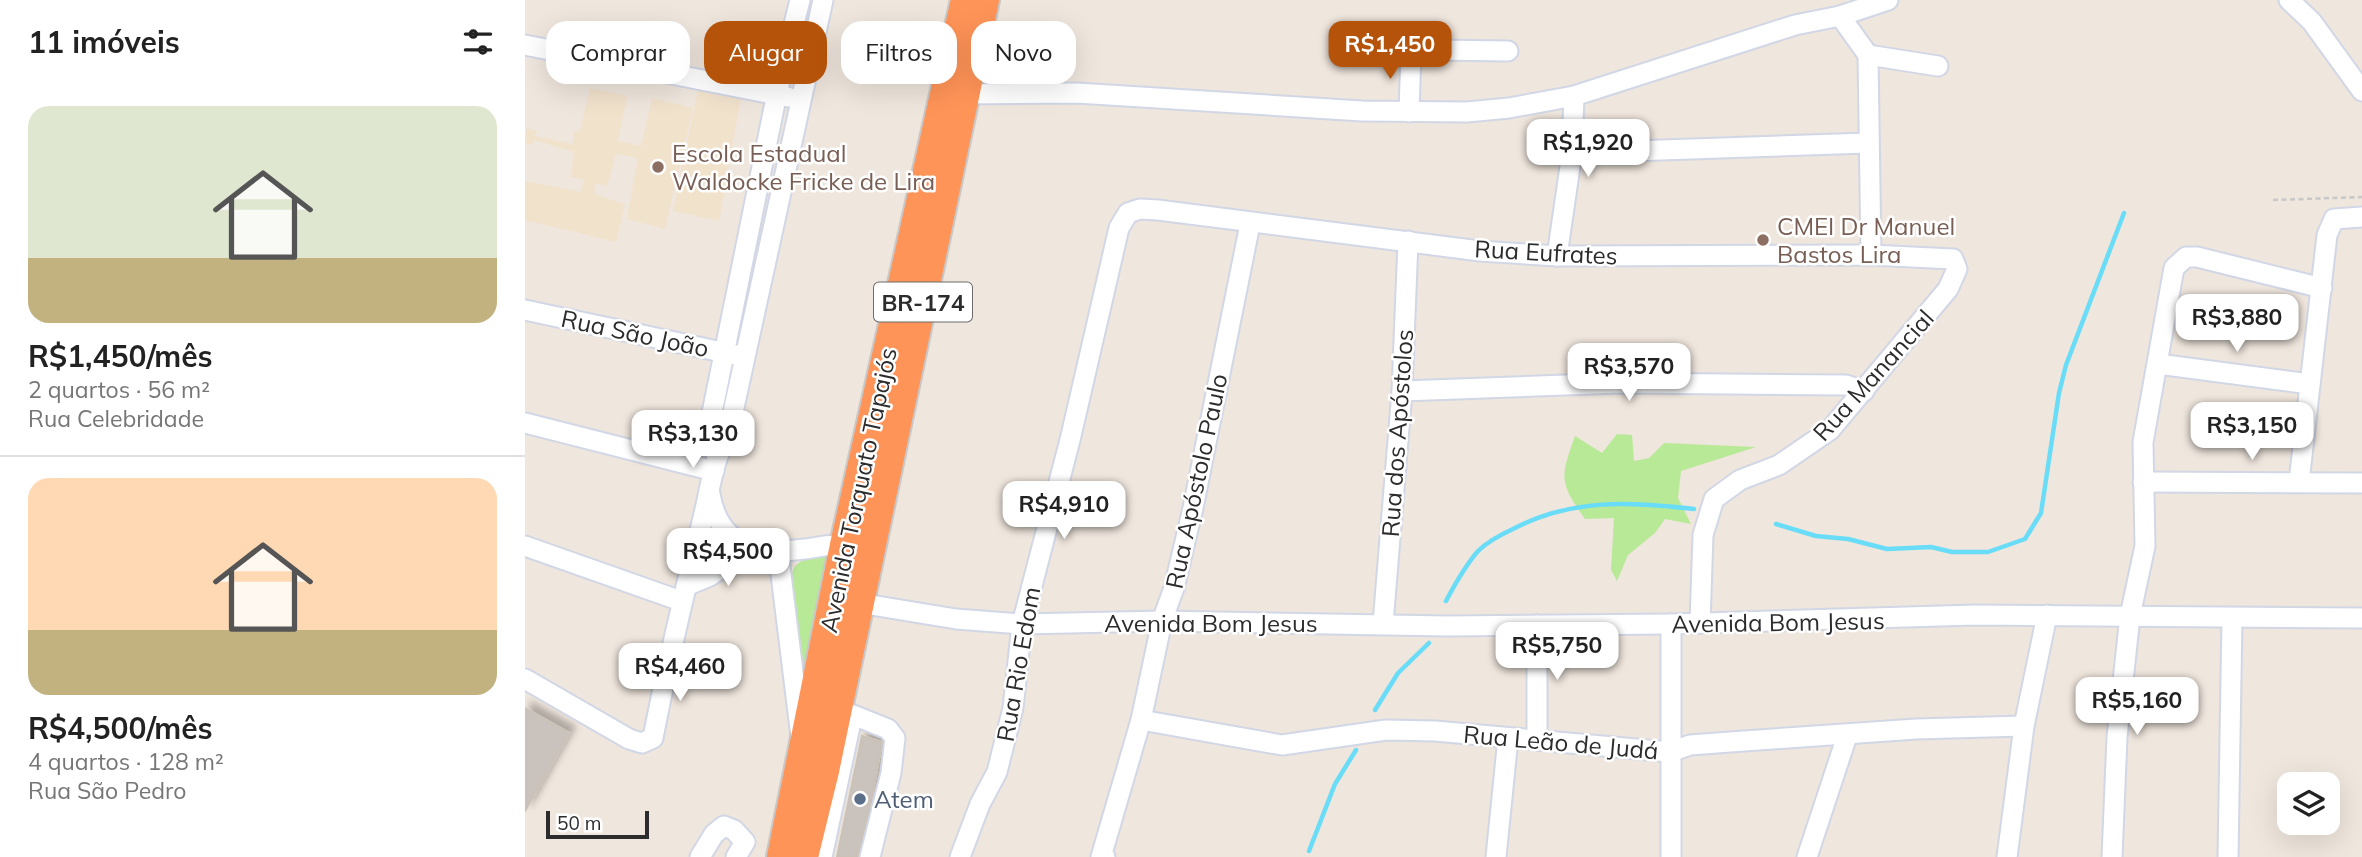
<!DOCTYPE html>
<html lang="pt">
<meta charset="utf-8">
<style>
:root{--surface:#fff;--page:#f6f6f6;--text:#222;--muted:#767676;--line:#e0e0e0;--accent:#b45309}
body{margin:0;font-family:Mulish,sans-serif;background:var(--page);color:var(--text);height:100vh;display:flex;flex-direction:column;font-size:26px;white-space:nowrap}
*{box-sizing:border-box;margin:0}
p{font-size:23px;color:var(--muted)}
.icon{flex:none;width:38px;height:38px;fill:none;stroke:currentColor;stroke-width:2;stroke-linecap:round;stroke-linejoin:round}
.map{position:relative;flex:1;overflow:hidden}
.details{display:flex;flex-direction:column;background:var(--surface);width:525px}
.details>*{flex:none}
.top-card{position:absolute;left:21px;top:21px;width:665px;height:63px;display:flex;gap:14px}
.fabs{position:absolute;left:1752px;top:772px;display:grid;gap:14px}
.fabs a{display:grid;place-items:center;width:63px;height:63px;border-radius:14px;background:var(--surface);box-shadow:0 7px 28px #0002;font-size:35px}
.scale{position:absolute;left:21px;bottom:18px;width:103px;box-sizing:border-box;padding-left:7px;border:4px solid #2c2c2c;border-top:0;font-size:19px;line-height:24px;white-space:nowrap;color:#2c2c2c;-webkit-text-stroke:5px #fff;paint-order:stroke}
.price{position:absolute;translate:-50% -60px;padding:0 16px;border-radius:14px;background:#fff;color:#222;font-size:23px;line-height:46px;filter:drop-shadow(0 2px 4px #0008)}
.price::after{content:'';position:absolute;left:50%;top:42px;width:21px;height:16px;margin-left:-10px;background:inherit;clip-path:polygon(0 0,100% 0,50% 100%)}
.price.on{background:var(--accent);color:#fff}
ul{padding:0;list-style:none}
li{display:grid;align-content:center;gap:14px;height:371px;padding:0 28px}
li+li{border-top:2px solid var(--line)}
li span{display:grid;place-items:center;height:217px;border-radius:21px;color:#555}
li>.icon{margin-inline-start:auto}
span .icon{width:126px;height:126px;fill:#fffc;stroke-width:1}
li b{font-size:30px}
h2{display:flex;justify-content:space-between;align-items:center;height:84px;padding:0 28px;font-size:30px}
.pill{padding:0 24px;border-radius:21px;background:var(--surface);box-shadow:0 7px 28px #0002;font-size:24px;line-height:63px}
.pill.on{background:var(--accent);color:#fff}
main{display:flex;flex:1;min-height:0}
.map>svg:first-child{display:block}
</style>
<main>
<section class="details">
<h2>11 imóveis<svg class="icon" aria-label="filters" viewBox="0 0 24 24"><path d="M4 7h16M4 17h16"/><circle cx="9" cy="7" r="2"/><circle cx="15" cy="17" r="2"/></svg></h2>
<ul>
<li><span style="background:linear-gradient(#dfe7d0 70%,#c2b280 0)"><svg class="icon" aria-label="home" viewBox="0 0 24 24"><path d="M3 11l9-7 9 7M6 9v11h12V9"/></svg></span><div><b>R$1,450/mês</b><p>2 quartos · 56 m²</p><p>Rua Celebridade</p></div></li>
<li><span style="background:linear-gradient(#ffd9b3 70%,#c2b280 0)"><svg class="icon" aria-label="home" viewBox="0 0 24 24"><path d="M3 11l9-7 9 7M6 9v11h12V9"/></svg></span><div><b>R$4,500/mês</b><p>4 quartos · 128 m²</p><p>Rua São Pedro</p></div></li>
</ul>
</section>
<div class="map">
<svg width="1837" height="857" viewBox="0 0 1837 857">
<defs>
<filter id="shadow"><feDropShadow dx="6" dy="-6" stdDeviation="3.5" flood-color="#0004"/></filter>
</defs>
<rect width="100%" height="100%" fill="#efe6dd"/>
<g fill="#f1e2cc">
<polygon points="65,88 102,96 93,141 116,146 127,98 168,108 140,229 102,219 113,158 91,154 82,186 71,183 69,194 100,204 91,242 0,220 0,181 56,192 59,179 46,177 49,152 9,140 7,145 0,143 2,128 12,131 9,136 48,144 49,131 55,132"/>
<polygon points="173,89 216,97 194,221 148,211"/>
</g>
<g fill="#b8e996">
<path d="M1092,434L1107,435L1109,461L1124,458L1139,443L1231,447L1156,471L1153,498L1166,524L1140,519L1130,533L1103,555L1092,581L1086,570L1089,518L1060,519C1034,482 1035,478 1050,436L1077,453Z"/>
<polygon points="310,555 278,691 261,587 270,566 283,556"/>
</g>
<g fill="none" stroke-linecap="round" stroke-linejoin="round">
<g stroke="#69dcf8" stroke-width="4.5">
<polyline points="1251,524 1291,536 1323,539 1362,549 1406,547 1427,552 1463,552 1500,539 1516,513 1534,393 1541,365 1599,213"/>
<path d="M921,601C930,584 940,566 953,551C963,541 977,534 990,528C1048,498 1106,502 1169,509"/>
<polyline points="850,710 873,673 904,643"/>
<polyline points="784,851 810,784 831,750"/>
</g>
</g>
<g fill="#cac3bd" stroke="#cac2b6" stroke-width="2" filter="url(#shadow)">
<polygon points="0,708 44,733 0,811"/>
<polygon points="337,736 357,742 346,801 333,857 312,857"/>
</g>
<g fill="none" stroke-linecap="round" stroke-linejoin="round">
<g stroke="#d2d7e6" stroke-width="23">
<g id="minor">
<polyline points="1764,0 1787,22 1837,91"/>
<polyline points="1315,16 1343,55 1346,255"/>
<polyline points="0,45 263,97"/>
<polyline points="839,49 983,51"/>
<polyline points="1343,55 1413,66"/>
<polyline points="440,94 552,93 837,111 942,112 984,108 1049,96 1270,25 1315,16 1363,0"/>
<polyline points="884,112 886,51"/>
<polyline points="1047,153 1342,143"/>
<polyline points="1032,256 1047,153 1049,96"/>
<polyline points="0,310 211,355"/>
<polyline points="1633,364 1785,384"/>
<polyline points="877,391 1095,383 1321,385 1339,391"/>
<polyline points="0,423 189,471"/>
<polyline points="191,454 186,435 186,418 252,93 275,0"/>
<polyline points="1618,482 1837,483"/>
<polyline points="1774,482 1802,235 1809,219 1837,217"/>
<path d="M185,494C194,547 232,555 280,549C297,547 312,541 328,550"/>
<polyline points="0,546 156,601"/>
<polyline points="253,550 276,737"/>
<polyline points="161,586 185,576 225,548"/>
<polyline points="334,603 431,619 497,624 637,621 922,626 1146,624 1450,615 1837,618"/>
<polyline points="858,624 877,391 883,241"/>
<polyline points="1146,624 1146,857"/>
<polyline points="1012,625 1012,740"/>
<path d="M0,679L104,739L117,743L128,738C142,665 159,594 177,522C185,492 187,461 203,435L298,0"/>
<polyline points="313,709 363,729 370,738 366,773 345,857"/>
<polyline points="616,720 757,745 861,730 910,731 1145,752 1165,745 1219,741 1391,729 1499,726"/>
<polyline points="175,857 189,834 199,826 209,830 220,842 211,857"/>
<polyline points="297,857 327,717"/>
<polyline points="435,857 455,804 472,772 488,708 497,624 545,440 594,228 603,213 615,209 633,210 955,251 1032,256 1346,255 1428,259 1432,269 1423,289 1305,430 1254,465 1215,480 1189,499 1178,535 1175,623"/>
<polyline points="580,857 576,857 616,720 637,621 649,588 668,508 725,224"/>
<polyline points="971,857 983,738"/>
<polyline points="1282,857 1322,736"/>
<polyline points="1482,857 1499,726 1522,615"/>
<polyline points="1587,857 1592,737 1605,616 1620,546 1618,442 1649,268 1661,257 1672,257 1797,288"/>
<polyline points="1703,857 1707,618"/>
</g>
</g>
<g stroke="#c8c8c8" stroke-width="32">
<g id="highway">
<polyline points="256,857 319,545 440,0"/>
<polyline points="279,857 300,771 460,0"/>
</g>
</g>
<polyline stroke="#c8c8c8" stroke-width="2.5" stroke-dasharray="5 3.5" stroke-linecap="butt" points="1748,200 1837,197"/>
<use href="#minor" stroke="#fff" stroke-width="19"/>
<use href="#highway" stroke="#ff9458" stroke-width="28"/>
</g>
<g fill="#8d6e63" stroke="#fff" stroke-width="2.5">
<circle cx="133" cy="167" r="7"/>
<circle cx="1238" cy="240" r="7"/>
</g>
<circle fill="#5c6f8a" stroke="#fff" stroke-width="2.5" cx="335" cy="799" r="7"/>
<g text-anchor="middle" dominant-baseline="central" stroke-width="5" stroke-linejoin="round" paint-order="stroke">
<rect fill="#fff" stroke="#6b6b6b" stroke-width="2" x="349" y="282.5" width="98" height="39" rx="5"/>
<g font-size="23" font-weight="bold" fill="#2c2c2c">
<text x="398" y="302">BR-174</text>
</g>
<g font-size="24" fill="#785e54" stroke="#fff" text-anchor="start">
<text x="147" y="153">Escola Estadual<tspan x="147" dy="28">Waldocke Fricke de Lira</tspan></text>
<text x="1252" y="226">CMEI Dr Manuel<tspan x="1252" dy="28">Bastos Lira</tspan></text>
</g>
<g font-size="24" fill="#2c2c2c" stroke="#fff">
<text transform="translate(1021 252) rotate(3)">Rua Eufrates</text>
<text transform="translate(110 333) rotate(12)">Rua São João</text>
<text transform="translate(1348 375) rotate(-48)">Rua Manancial</text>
<text transform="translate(872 433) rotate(-86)">Rua dos Apóstolos</text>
<text transform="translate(671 481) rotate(-78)">Rua Apóstolo Paulo</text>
<text transform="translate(333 490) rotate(-78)">Avenida Torquato Tapajós</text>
<text transform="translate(1253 622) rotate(-1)">Avenida Bom Jesus</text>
<text x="686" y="623">Avenida Bom Jesus</text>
<text transform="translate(493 664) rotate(-80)">Rua Rio Edom</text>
<text transform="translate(1036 742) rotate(5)">Rua Leão de Judá</text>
</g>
<g font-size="24" fill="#4e5e75" stroke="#fff" text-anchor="start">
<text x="349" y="799">Atem</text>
</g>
</g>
</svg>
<div class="fabs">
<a><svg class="icon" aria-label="layers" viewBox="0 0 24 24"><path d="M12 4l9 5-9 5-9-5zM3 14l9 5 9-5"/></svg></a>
</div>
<div class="scale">50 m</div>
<b class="price on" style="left:865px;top:81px">R$1,450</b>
<b class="price" style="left:1063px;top:179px">R$1,920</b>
<b class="price" style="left:1712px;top:354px">R$3,880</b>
<b class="price" style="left:1104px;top:403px">R$3,570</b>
<b class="price" style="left:1727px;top:462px">R$3,150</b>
<b class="price" style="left:168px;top:470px">R$3,130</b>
<b class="price" style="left:539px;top:541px">R$4,910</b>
<b class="price" style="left:203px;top:588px">R$4,500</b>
<b class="price" style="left:1032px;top:682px">R$5,750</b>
<b class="price" style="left:155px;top:703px">R$4,460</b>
<b class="price" style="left:1612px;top:737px">R$5,160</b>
<div class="top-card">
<a class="pill">Comprar</a>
<a class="pill on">Alugar</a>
<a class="pill">Filtros</a>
<a class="pill">Novo</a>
</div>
</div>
</main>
